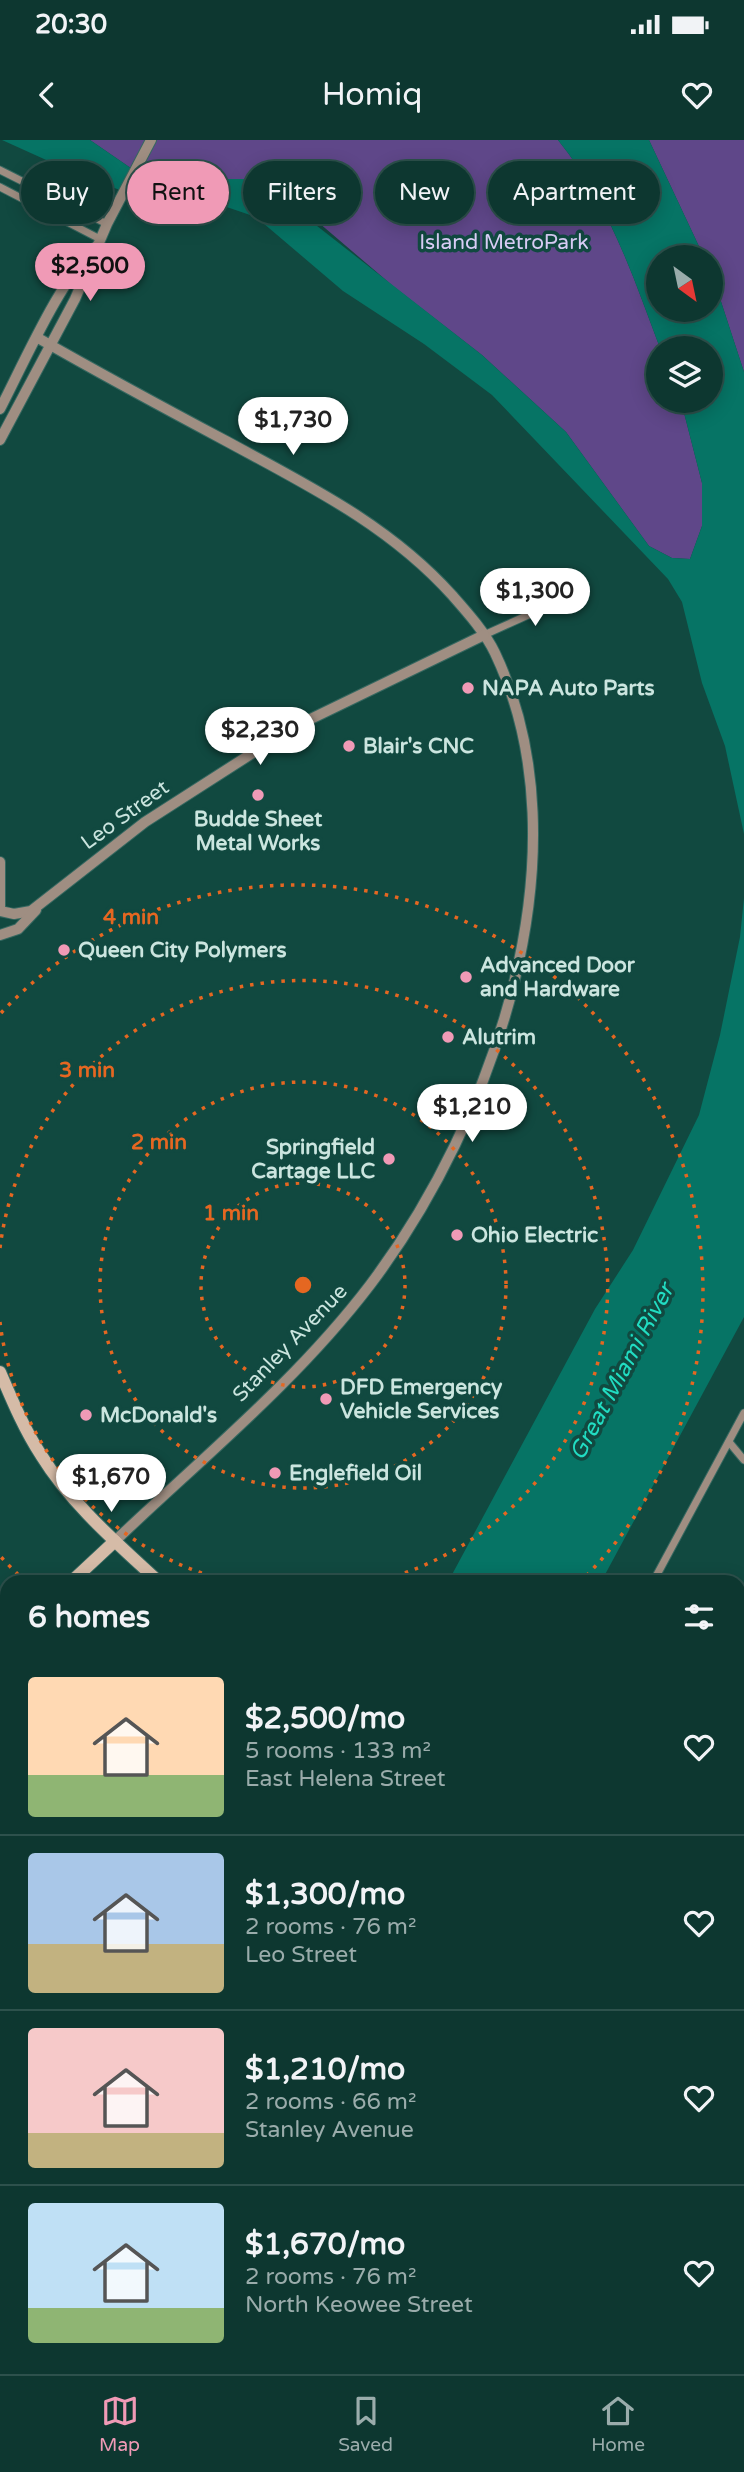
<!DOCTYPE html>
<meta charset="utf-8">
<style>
:root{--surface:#0d3730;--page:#163f38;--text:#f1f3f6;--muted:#9aacab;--line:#2d514c;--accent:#f09ab6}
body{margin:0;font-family:"Varela Round",sans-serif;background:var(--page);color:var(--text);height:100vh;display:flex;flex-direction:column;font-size:26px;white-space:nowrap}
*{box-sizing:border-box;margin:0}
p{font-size:23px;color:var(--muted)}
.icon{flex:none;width:38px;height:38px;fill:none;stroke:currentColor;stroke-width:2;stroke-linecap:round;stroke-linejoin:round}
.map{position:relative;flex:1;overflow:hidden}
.panel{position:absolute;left:0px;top:1435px;width:746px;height:800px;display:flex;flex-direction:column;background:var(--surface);border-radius:21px 21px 0 0;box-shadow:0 4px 18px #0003,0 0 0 2px var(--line)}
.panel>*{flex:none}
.banner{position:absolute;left:21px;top:21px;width:704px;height:63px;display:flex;gap:14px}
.needle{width:46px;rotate:147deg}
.tools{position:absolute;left:646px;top:105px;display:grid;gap:14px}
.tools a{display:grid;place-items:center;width:77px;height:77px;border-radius:50%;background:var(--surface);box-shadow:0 4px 18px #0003,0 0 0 2px var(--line);font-size:35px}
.price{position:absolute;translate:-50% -60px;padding:0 16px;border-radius:24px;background:#fff;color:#222;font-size:23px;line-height:46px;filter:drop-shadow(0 2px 4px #0008)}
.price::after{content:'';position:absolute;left:50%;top:42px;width:21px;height:16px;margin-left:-10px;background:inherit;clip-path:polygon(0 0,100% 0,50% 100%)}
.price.active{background:var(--accent);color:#111}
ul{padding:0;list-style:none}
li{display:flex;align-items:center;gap:21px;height:175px;padding:0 28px}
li+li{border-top:2px solid var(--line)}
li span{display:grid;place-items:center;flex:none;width:196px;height:140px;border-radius:7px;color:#555}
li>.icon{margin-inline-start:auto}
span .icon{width:84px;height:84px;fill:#fffc;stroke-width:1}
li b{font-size:30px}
h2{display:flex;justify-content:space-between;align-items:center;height:84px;padding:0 28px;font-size:30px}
.chip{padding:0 24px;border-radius:32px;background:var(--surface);box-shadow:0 4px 18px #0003,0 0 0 2px var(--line);font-size:24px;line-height:63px}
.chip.active{background:var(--accent);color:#111}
.status{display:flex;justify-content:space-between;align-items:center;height:49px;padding:0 35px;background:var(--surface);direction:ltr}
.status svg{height:19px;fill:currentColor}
header{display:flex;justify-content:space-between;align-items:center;height:91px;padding:0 28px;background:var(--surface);font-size:32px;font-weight:600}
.tabs{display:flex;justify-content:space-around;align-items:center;height:98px;border-top:2px solid var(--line);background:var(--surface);font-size:19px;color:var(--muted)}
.tabs a{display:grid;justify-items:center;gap:4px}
.tabs .active{color:var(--accent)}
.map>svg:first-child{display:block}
</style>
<div class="status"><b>20:30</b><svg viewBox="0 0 49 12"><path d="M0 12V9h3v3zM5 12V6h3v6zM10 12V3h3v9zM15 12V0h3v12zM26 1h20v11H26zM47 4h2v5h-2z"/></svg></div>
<header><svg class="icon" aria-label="back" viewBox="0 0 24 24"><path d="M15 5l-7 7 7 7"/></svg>Homiq<svg class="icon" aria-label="heart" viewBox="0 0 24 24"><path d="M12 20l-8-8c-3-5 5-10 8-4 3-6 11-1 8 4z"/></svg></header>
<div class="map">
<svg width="744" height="2234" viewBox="0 0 744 2234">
<rect width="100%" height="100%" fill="#114940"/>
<g fill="#5f4789">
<path d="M90,0H558C608,61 633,136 660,208H658V261H681L702,343V386L690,419L672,418L649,406L566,292L482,215L393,146L305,71L257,39H214L178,47L151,42Z"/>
<polygon points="649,0 744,0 744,232 711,131 710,117 704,117"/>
</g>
<g fill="#067465">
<path d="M2,0H90L151,42L178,47L214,39H257L482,215L566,292L649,406L672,418L690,419L702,386V343L681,261H710V208H660C633,136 608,61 558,0H649L704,117H658V170H710L711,131L744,232V694L725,606L702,543L682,462L668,439L492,255L424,204L343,151L256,77L209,61L157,63L86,38Z"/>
<polygon points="744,758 744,1177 601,1442 448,1442 595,1169 633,1110 699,975 720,895 740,797"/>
<polygon points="79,2228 202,2228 200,2234 76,2234"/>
</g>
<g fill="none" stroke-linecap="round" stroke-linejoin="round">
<g stroke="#366860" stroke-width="9">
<g id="minor">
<polyline points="0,30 107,84"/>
<polyline points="0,47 100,99"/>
<polyline points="484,495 575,454"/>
<polyline points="729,1302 744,1320"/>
<polyline points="653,1442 744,1273"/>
<polyline points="738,1567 744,1563"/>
<polyline points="738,1732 744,1737"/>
<polyline points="738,1786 744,1783"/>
<polyline points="738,1928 744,1924"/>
<polyline points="738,2119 744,2127"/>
<polyline points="621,2228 637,2234"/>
<polyline points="577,2234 580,2228"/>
</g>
</g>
<g stroke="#366860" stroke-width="12">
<g id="tertiary">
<path d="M38,198C101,234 164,268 228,302C309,346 389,385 452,455C467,472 485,492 495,513C589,711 494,981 370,1145C297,1241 201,1319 115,1401"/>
<path d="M0,269C22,227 63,133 97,106"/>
<polyline points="0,300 75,159 107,84 151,0"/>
<polyline points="0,722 0,768"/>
<polyline points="0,771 14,774 31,771 145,682 290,589 484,495"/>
<polyline points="0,795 18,789 36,770"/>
<polyline points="740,2234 744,2231"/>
</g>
</g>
<g stroke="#366860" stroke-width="14">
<g id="secondary">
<path d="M0,1232C12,1260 24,1289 41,1315C72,1365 117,1403 159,1442"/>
<polyline points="71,1442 115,1401"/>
<polyline points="0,1509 7,1502"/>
<polyline points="738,1974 744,1979"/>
</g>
</g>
<g stroke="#366860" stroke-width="18">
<g id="motorway">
<polyline points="0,2017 7,2030"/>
<polyline points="0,2081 7,2085"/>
<polyline points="0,2105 7,2109"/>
<polyline points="0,2119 7,2122"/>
<polyline points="270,2228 283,2234"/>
<polyline points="320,2228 334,2234"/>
</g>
</g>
<use href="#minor" stroke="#9f8e82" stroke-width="7"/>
<use href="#tertiary" stroke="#9f8e82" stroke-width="10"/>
<use href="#secondary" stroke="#d5bba7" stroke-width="12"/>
<use href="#motorway" stroke="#fff" stroke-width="16"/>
</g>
<g fill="none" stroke="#e56721" stroke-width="3.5" stroke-dasharray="3.5 7">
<circle cx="303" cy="1145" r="102"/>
<circle cx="303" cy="1145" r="203"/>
<path d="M232 1442A305 305 0 0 1 0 1182M0 1108A305 305 0 1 1 374 1442"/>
<path d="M26 1442A406 406 0 0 1 1 1417M1 873A406 406 0 1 1 580 1442"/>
</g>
<g fill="#f09ab6" stroke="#114940" stroke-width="2.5">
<circle cx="468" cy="548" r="7"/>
<circle cx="349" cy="606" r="7"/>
<circle cx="258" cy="655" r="7"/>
<circle cx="64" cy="810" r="7"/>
<circle cx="466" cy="837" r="7"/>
<circle cx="448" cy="897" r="7"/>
<circle cx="389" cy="1019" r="7"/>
<circle cx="457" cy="1095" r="7"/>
<circle cx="326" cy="1259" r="7"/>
<circle cx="86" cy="1275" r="7"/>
<circle cx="275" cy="1333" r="7"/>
</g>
<g text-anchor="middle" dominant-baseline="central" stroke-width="7" stroke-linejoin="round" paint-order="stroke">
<g font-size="21" fill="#d9cdf6" stroke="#114940">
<text x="504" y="102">Island MetroPark</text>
</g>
<g font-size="21" font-weight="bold" fill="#cbe5df" stroke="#114940" text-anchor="start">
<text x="482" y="548">NAPA Auto Parts</text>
<text x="363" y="606">Blair's CNC</text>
<text x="258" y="679" text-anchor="middle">Budde Sheet<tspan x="258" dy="24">Metal Works</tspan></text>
<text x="78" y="810">Queen City Polymers</text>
<text x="480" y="825">Advanced Door<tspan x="480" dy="24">and Hardware</tspan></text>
<text x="462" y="897">Alutrim</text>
<text x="375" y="1007" text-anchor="end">Springfield<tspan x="375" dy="24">Cartage LLC</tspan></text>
<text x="471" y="1095">Ohio Electric</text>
<text x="340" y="1247">DFD Emergency<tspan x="340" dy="24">Vehicle Services</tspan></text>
<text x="100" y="1275">McDonald's</text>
<text x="289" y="1333">Englefield Oil</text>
</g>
<g font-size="21" fill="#cbe5df" stroke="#114940">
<text transform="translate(125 675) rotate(-36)">Leo Street</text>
<text transform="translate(290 1203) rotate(-46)">Stanley Avenue</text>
</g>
<g font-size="23" font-style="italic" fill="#21ddc2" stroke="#114940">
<text transform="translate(622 1232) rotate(-62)">Great Miami River</text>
</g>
</g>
<circle cx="303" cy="1145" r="10" fill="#e56721" stroke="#114940" stroke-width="3.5"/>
<g font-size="21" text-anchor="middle" font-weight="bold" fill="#e56721" stroke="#114940" stroke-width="7" stroke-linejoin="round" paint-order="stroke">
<text x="131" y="784">4 min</text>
<text x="87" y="937">3 min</text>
<text x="159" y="1009">2 min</text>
<text x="231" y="1080">1 min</text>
</g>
</svg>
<div class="tools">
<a><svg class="needle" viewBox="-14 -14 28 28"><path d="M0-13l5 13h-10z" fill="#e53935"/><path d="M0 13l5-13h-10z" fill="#9aacab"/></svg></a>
<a><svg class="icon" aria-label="layers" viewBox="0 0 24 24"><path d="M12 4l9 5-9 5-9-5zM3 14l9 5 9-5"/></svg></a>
</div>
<b class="price active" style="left:90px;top:163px">$2,500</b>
<b class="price" style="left:293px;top:317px">$1,730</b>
<b class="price" style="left:535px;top:488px">$1,300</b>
<b class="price" style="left:260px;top:627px">$2,230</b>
<b class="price" style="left:472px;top:1004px">$1,210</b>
<b class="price" style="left:111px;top:1374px">$1,670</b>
<div class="banner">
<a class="chip">Buy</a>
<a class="chip active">Rent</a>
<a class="chip">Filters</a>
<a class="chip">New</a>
<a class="chip">Apartment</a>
</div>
<section class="panel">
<h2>6 homes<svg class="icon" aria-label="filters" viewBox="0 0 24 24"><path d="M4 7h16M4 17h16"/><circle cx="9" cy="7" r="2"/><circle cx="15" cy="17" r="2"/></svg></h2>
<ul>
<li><span style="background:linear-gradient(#ffd9b3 70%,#8fb573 0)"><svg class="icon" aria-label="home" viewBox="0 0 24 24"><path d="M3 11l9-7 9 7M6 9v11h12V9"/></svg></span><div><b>$2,500/mo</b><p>5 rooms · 133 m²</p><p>East Helena Street</p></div><svg class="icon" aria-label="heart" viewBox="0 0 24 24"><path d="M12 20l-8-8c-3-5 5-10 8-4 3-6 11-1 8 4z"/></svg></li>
<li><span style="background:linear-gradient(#a9c7e8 65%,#c2b280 0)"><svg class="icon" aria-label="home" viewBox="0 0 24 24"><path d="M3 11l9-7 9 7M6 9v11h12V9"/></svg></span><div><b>$1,300/mo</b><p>2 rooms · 76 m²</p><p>Leo Street</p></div><svg class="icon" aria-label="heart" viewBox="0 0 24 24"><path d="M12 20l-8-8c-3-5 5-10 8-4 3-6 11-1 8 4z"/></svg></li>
<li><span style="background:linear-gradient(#f6c9c9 75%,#c2b280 0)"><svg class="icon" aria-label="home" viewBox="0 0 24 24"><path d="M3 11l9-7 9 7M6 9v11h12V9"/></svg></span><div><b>$1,210/mo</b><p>2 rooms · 66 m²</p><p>Stanley Avenue</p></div><svg class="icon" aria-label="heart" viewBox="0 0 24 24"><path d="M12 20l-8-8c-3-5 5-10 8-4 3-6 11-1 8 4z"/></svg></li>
<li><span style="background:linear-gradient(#bfe0f5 75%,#8fb573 0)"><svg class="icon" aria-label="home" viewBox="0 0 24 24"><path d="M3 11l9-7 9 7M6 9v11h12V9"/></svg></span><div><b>$1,670/mo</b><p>2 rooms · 76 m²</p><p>North Keowee Street</p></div><svg class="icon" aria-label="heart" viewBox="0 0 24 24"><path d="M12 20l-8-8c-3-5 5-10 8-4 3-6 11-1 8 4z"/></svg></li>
</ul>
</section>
</div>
<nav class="tabs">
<a class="active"><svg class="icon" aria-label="map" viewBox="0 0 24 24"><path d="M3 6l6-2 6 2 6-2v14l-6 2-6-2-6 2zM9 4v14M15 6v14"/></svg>Map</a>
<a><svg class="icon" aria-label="saved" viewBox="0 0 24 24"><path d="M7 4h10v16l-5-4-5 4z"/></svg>Saved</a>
<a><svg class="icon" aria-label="home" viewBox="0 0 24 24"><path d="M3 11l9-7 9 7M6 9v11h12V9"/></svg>Home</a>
</nav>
